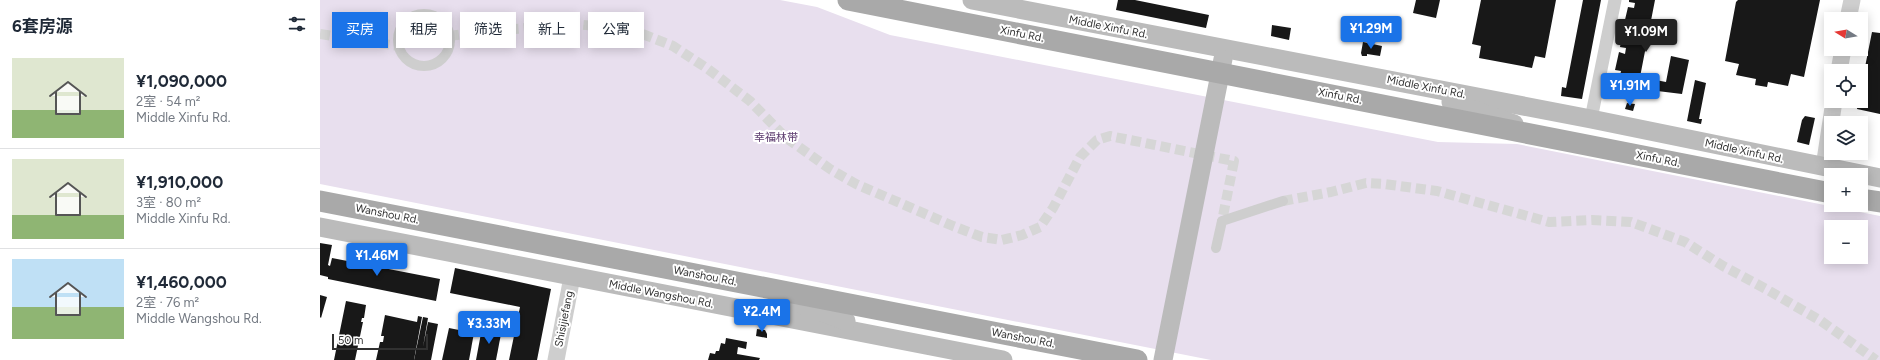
<!DOCTYPE html>
<html lang="zh">
<meta charset="utf-8">
<style>
:root{--surface:#fff;--page:#f6f6f7;--text:#1f2937;--muted:#747a83;--line:#e0e1e3;--accent:#1a73e8}
body{margin:0;font-family:Figtree,"Noto Sans SC",sans-serif;background:var(--page);color:var(--text);height:100vh;display:flex;flex-direction:column;font-size:15px;white-space:nowrap}
*{box-sizing:border-box;margin:0}
p{font-size:13px;color:var(--muted)}
.icon{flex:none;width:22px;height:22px;fill:none;stroke:currentColor;stroke-width:2;stroke-linecap:round;stroke-linejoin:round}
.map{position:relative;flex:1;overflow:hidden}
.side{display:flex;flex-direction:column;background:var(--surface);width:320px}
.side>*{flex:none}
.banner{position:absolute;left:12px;top:12px;width:380px;height:36px;display:flex;gap:8px}
.needle{width:26px;rotate:281deg}
.tools{position:absolute;left:1504px;top:12px;display:grid;gap:8px}
.tools a{display:grid;place-items:center;width:44px;height:44px;border-radius:0px;background:var(--surface);box-shadow:0 2px 10px #0003;font-size:20px}
.scale{position:absolute;left:12px;bottom:10px;width:96px;box-sizing:border-box;padding-left:4px;border:2px solid #313131;border-top:0;font-size:11px;line-height:14px;white-space:nowrap;color:#313131;-webkit-text-stroke:3px #fff;paint-order:stroke}
.price{position:absolute;translate:-50% -34px;padding:0 9px;border-radius:4px;background:var(--accent);color:#fff;font-size:13px;line-height:26px;filter:drop-shadow(0 1px 2px #0008)}
.price::after{content:'';position:absolute;left:50%;top:24px;width:12px;height:9px;margin-left:-6px;background:inherit;clip-path:polygon(0 0,100% 0,50% 100%)}
.price.selected{background:#222;color:#fff}
ul{padding:0;list-style:none}
li{display:flex;align-items:center;gap:12px;height:100px;padding:0 12px}
li+li{border-top:1px solid var(--line)}
li span{display:grid;place-items:center;flex:none;width:112px;height:80px;border-radius:0px;color:#555}
li>.icon{margin-inline-start:auto}
span .icon{width:48px;height:48px;fill:#fffc;stroke-width:1}
li b{font-size:17px}
h2{display:flex;justify-content:space-between;align-items:center;height:48px;padding:0 12px;font-size:17px}
.chip{padding:0 14px;border-radius:0px;background:var(--surface);box-shadow:0 2px 10px #0003;font-size:14px;line-height:36px}
.chip.selected{background:var(--accent);color:#fff}
main{display:flex;flex:1;min-height:0}
.map>svg:first-child{display:block}
</style>
<main>
<section class="side">
<h2>6套房源<svg class="icon" aria-label="filters" viewBox="0 0 24 24"><path d="M4 7h16M4 17h16"/><circle cx="9" cy="7" r="2"/><circle cx="15" cy="17" r="2"/></svg></h2>
<ul>
<li><span style="background:linear-gradient(#dfe7d0 65%,#8fb573 0)"><svg class="icon" aria-label="home" viewBox="0 0 24 24"><path d="M3 11l9-7 9 7M6 9v11h12V9"/></svg></span><div><b>¥1,090,000</b><p>2室 · 54 m²</p><p>Middle Xinfu Rd.</p></div></li>
<li><span style="background:linear-gradient(#dfe7d0 70%,#8fb573 0)"><svg class="icon" aria-label="home" viewBox="0 0 24 24"><path d="M3 11l9-7 9 7M6 9v11h12V9"/></svg></span><div><b>¥1,910,000</b><p>3室 · 80 m²</p><p>Middle Xinfu Rd.</p></div></li>
<li><span style="background:linear-gradient(#bfe0f5 60%,#8fb573 0)"><svg class="icon" aria-label="home" viewBox="0 0 24 24"><path d="M3 11l9-7 9 7M6 9v11h12V9"/></svg></span><div><b>¥1,460,000</b><p>2室 · 76 m²</p><p>Middle Wangshou Rd.</p></div></li>
</ul>
</section>
<div class="map">
<svg width="1560" height="360" viewBox="0 0 1560 360">
<rect width="100%" height="100%" fill="#fff"/>
<path fill="#e8dfee" fill-rule="evenodd" d="M0,0H460L497,7L570,35L1118,142L1197,144L1560,216V360H891L0,184ZM1511,227H1541V257H1511Z"/>
<g fill="#181818">
<polygon points="798,0 815,0 889,15 886,28 796,10"/>
<polygon points="1096,0 1120,0 1116,18 1093,13"/>
<polygon points="1161,0 1236,0 1225,58 1215,56 1212,68 1159,58 1161,46 1152,44"/>
<polygon points="1263,0 1281,0 1262,99 1241,96 1242,87 1246,88"/>
<polygon points="1309,0 1335,0 1320,77 1346,82 1351,56 1369,60 1362,94 1321,89 1320,93 1313,92 1316,79 1300,76 1301,71 1295,70 1299,52 1305,54 1306,48 1300,47 1303,30 1309,31 1310,25 1304,24 1308,7 1314,8 1315,3 1309,2"/>
<polygon points="1418,0 1500,0 1484,77 1471,74 1468,86 1448,82 1447,87 1435,85 1436,79 1416,75 1419,64 1405,61 1416,2"/>
<polygon points="952,25 971,28 969,40 951,36"/>
<polygon points="1552,32 1560,33 1560,114 1537,109 1538,101 1541,101 1541,87"/>
<polygon points="1043,42 1062,46 1060,56 1047,54 1047,56 1042,56 1041,53"/>
<polygon points="1375,80 1386,83 1379,119 1382,119 1381,124 1367,121"/>
<polygon points="1307,103 1315,104 1313,111 1305,109"/>
<polygon points="1485,116 1495,118 1489,145 1477,142 1482,120"/>
<polygon points="0,243 12,245 8,265 10,266 12,258 120,279 116,301 8,279 8,277 0,275"/>
<polygon points="135,268 231,289 217,360 189,360 200,307 130,293"/>
<polygon points="0,295 7,297 1,318 0,317"/>
<polygon points="26,301 46,305 44,318 42,318 41,322 43,322 35,360 14,360"/>
<polygon points="65,315 97,322 98,316 102,317 94,360 56,360 60,342 63,342 64,336 61,336"/>
<polygon points="103,317 108,318 103,347 108,322 118,324 111,360 94,360"/>
<polygon points="148,324 154,325 152,332 146,331"/>
<polygon points="129,328 154,333 149,360 122,360"/>
<polygon points="162,328 180,331 181,334 176,360 156,360"/>
<polygon points="437,329 445,330 447,334 447,338 436,336"/>
<polygon points="406,338 427,342 426,349 418,347 417,354 440,358 439,360 388,360 390,353 395,354 396,351 399,351 401,343 405,344"/>
</g>
<g fill="none" stroke-linecap="round" stroke-linejoin="round">
<g stroke="#d6d6d6" stroke-width="10" stroke-dasharray="10 5" stroke-linecap="butt">
<polyline points="0,34 78,46"/>
<polyline points="129,36 171,31 254,24 297,28 320,33 353,46 388,69 430,101 465,137 510,169 536,184 633,226 662,237 682,240 702,235 720,227 733,208 760,157 777,140 790,136 914,161 902,221"/>
<polyline points="963,201 1011,192 1046,183 1064,184 1117,191 1229,222 1272,220 1311,222 1365,242 1403,266 1446,289 1501,321 1556,360"/>
</g>
<g stroke="#cecece" stroke-width="10">
<circle cx="104" cy="40" r="26"/>
<polyline points="896,248 902,221 963,201"/>
</g>
<polyline stroke="#cecece" stroke-width="13" points="1271,119 1295,0"/>
<g stroke="#cecece" stroke-width="17">
<polyline points="1528,19 1532,0"/>
<polyline points="1519,71 1523,49"/>
<polyline points="1504,167 1514,101"/>
<polyline points="236,360 252,277"/>
</g>
<g stroke="#bbb" stroke-width="19">
<polyline points="652,0 1271,119 1560,178"/>
<polyline points="1131,102 1194,124"/>
<polyline points="0,227 683,360"/>
<polyline points="465,298 526,321"/>
<polyline points="843,360 903,59"/>
</g>
<g stroke="#a9a9a9" stroke-width="21">
<polyline points="528,0 1511,193"/>
<polyline points="1541,199 1560,202"/>
<polyline points="0,201 817,360"/>
</g>
</g>
<g text-anchor="middle" dominant-baseline="central" stroke-width="4" stroke-linejoin="round" paint-order="stroke">
<g font-size="11" fill="#313131" stroke="#fff">
<text transform="translate(788 27) rotate(11)">Middle Xinfu Rd.</text>
<text transform="translate(702 34) rotate(11)">Xinfu Rd.</text>
<text transform="translate(1106 87) rotate(11)">Middle Xinfu Rd.</text>
<text transform="translate(1020 96) rotate(11)">Xinfu Rd.</text>
<text transform="translate(1424 151) rotate(12)">Middle Xinfu Rd.</text>
<text transform="translate(1338 159) rotate(11)">Xinfu Rd.</text>
<text transform="translate(67 214) rotate(11)">Wanshou Rd.</text>
<text transform="translate(385 276) rotate(11)">Wanshou Rd.</text>
<text transform="translate(341 294) rotate(11)">Middle Wangshou Rd.</text>
<text transform="translate(244 319) rotate(-79)">Shisijiefang</text>
<text transform="translate(703 338) rotate(11)">Wanshou Rd.</text>
</g>
<g font-size="11" fill="#5d3c6f" stroke="#fff">
<text x="456" y="137">幸福林带</text>
</g>
</g>
</svg>
<div class="tools">
<a><svg class="needle" viewBox="-14 -14 28 28"><path d="M0-13l5 13h-10z" fill="#e53935"/><path d="M0 13l5-13h-10z" fill="#747a83"/></svg></a>
<a><svg class="icon" aria-label="locate" viewBox="0 0 24 24"><circle cx="12" cy="12" r="6"/><path d="M12 2v4M12 18v4M2 12h4M18 12h4"/></svg></a>
<a><svg class="icon" aria-label="layers" viewBox="0 0 24 24"><path d="M12 4l9 5-9 5-9-5zM3 14l9 5 9-5"/></svg></a>
<a>+</a>
<a>−</a>
</div>
<div class="scale">50 m</div>
<b class="price" style="left:1051px;top:50px">¥1.29M</b>
<b class="price selected" style="left:1326px;top:53px">¥1.09M</b>
<b class="price" style="left:1310px;top:107px">¥1.91M</b>
<b class="price" style="left:57px;top:277px">¥1.46M</b>
<b class="price" style="left:442px;top:333px">¥2.4M</b>
<b class="price" style="left:169px;top:345px">¥3.33M</b>
<div class="banner">
<a class="chip selected">买房</a>
<a class="chip">租房</a>
<a class="chip">筛选</a>
<a class="chip">新上</a>
<a class="chip">公寓</a>
</div>
</div>
</main>
